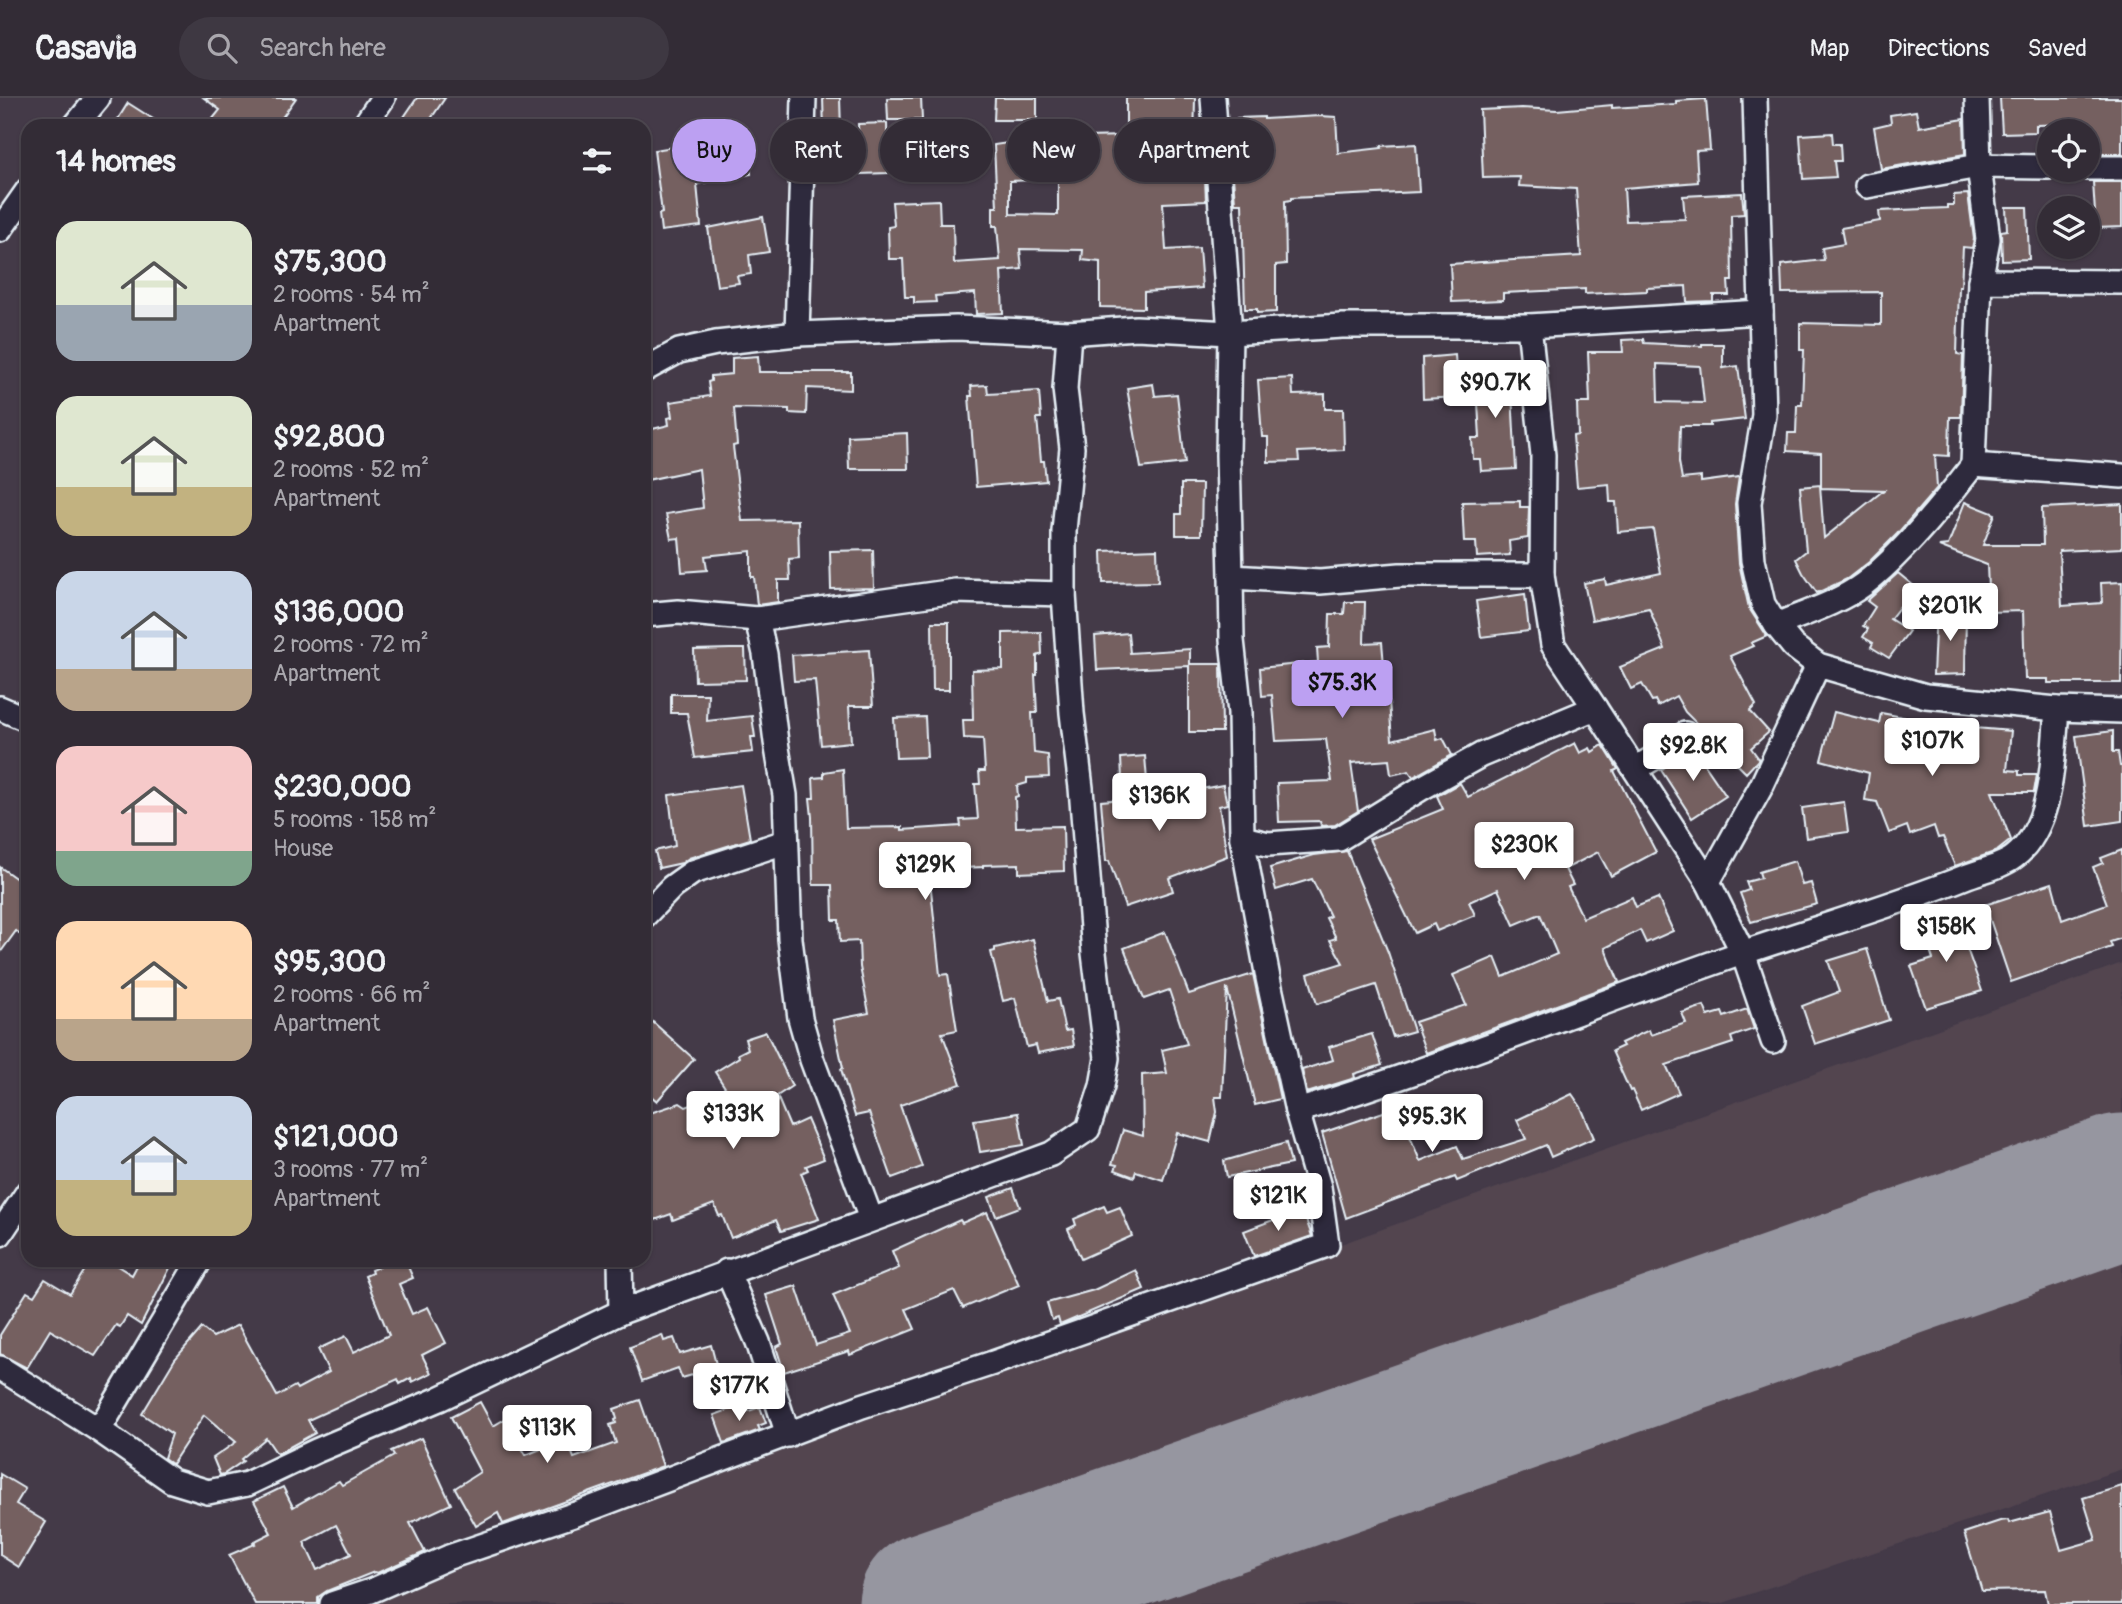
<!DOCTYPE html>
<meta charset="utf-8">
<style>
:root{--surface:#332c36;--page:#3e3842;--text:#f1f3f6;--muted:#a9a7ad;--line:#4e4851;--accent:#bca0f2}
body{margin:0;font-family:Pangolin,sans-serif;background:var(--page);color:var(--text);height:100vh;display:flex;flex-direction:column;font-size:26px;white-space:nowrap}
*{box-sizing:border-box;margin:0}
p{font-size:23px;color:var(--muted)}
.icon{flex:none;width:38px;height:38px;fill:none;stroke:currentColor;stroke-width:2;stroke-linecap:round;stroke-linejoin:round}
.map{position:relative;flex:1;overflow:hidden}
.sheet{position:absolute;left:21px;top:21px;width:630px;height:1148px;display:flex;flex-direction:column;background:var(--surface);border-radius:21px;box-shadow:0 2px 5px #0004,0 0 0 2px var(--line)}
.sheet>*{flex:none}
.banner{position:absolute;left:672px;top:21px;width:665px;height:63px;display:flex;gap:14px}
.controls{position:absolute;left:2037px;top:21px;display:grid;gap:14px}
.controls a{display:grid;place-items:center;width:63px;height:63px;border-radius:50%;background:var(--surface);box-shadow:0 2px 5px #0004,0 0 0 2px var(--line);font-size:35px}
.price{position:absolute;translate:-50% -60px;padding:0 16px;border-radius:7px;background:#fff;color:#222;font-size:23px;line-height:46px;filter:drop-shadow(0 2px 4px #0008)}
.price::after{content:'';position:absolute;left:50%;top:42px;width:21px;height:16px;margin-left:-10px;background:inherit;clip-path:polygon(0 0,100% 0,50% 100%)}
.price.selected{background:var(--accent);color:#111}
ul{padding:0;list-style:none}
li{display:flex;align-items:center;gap:21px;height:175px;padding:0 35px}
li span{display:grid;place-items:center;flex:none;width:196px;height:140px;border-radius:21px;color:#555}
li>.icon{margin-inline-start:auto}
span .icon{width:84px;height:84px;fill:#fffc;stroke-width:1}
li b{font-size:30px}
h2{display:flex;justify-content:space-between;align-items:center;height:84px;padding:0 35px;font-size:30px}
.pill{padding:0 24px;border-radius:32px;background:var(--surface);box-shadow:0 2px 5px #0004,0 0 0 2px var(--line);font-size:24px;line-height:63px}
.pill.selected{background:var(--accent);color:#111}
header{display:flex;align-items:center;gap:42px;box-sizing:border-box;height:98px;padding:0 35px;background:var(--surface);border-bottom:2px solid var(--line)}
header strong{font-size:33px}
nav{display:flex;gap:38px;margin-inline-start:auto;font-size:24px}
.search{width:490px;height:63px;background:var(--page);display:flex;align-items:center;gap:18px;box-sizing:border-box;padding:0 24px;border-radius:38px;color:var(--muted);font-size:26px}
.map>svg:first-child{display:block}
</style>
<header>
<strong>Casavia</strong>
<div class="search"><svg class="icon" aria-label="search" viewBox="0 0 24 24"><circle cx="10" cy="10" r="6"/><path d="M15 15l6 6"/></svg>Search here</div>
<nav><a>Map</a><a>Directions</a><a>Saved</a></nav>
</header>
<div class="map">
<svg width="2122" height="1506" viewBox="0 0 2122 1506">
<rect width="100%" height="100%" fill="#443a48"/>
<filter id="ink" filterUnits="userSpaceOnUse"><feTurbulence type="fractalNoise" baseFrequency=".0143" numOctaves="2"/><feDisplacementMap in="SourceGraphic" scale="14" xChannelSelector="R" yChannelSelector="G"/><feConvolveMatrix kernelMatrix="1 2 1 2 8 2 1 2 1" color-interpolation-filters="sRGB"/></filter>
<g filter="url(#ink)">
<polygon fill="#524550" points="2122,865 2122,1371 1720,1506 360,1506 1049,1251"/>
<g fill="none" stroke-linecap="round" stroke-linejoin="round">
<polyline stroke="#9696a0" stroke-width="145" points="931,1506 2122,1088"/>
</g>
<g fill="#746061" stroke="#e8f1f8" stroke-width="2" fill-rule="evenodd">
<polygon points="204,0 296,0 276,28 207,28 220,12"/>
<polygon points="417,0 445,0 426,28 417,28 404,19"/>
<polygon points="823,0 840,0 841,32 824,33"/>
<polygon points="887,0 921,0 922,22 888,22"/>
<polygon points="995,0 1037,0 1037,22 994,22"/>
<path d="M1126,0H1195L1194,46L1158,47L1160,83L1205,80L1206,103L1163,105L1166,152L1199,150L1202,190L1144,194V210L1100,209V164L1082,162L1083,152L1020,151L1022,171L1001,173L1003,215L976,216L975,195L935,198L936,204L914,205V199H905L903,161H889L888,129L894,128L892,104L939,102L940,126H953L954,165L1000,162L997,128H993V109H997L994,47L1042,40L1126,38ZM1058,81V117L1010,116V83Z"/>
<polygon points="2000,0 2122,0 2122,56 2088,56 2088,33 2074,33 2074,26 2036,27 2036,34 2002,35"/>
<polygon points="1706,1 1710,52 1696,53 1698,84 1624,90 1626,123 1685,121 1683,98 1742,95 1744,116 1731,117 1732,183 1728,183 1729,197 1713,197 1713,203 1687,204 1686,188 1647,190 1647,193 1585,196 1585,191 1503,195 1503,202 1452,204 1450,166 1581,158 1576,91 1519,88 1520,79 1483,80 1480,12 1522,10 1557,12 1612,7 1612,10 1676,6 1676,3"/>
<polygon points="128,5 164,28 130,28 118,21"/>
<polygon points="1916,13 1919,29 1964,21 1965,56 1881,71 1874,29 1891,25 1890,17"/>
<polygon points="1320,18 1336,19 1338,55 1382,50 1381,48 1416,46 1419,94 1291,100 1291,102 1285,103 1286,166 1276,167 1276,214 1257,215 1257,211 1245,211 1242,105 1235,105 1233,79 1235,79 1234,63 1239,63 1237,20 1264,19 1264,21"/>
<polygon points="887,25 888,75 860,76 858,26"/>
<polygon points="745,34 751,76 697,86 701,128 661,133 659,116 662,115 654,52 686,47 685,42"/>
<polygon points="1832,35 1833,46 1840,46 1841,63 1834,63 1836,79 1803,81 1800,37"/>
<polygon points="2093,84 2122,84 2122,129 2096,130"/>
<polygon points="1968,96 1974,141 1972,150 1963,149 1961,189 1959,189 1957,256 1963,257 1961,319 1950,319 1949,358 1935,357 1937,390 1897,436 1869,464 1847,481 1817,495 1803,475 1796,461 1806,453 1800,389 1820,387 1824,440 1884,392 1821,390 1821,355 1787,353 1788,335 1796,335 1797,307 1802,307 1804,252 1800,252 1800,225 1881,227 1881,194 1782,195 1781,167 1824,162 1822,150 1844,146 1841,130 1880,123 1879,113 1947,110 1947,107 1954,107 1954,97"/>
<polygon points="2006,109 2027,109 2029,161 2002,162 2001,133 2007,132"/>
<polygon points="763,119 769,154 749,157 751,176 737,178 739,185 717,188 708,130"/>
<path d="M1643,241L1644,245L1702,248V246H1723V270L1738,268L1745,321L1710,325V328H1680L1679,364L1682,381L1701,379V384L1739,379L1735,406L1739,465L1749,510L1767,538L1751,545L1753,548L1730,558L1756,607L1750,613L1769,634L1751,650L1759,661L1746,675L1685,614L1676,598L1658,608L1655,602L1652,603L1642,586L1631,591L1620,569L1665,551L1649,510L1592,522L1584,485L1605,481L1606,487L1661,475L1653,431L1618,434L1616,404H1610L1609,386L1577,389L1573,338L1578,337L1577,305H1590L1588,254H1623L1622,242ZM1657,266L1700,268L1704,305L1658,304Z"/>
<polygon points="1455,257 1458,299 1423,301 1422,260"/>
<polygon points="758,258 759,274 851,274 851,292 807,290 806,316 789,315 789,311 734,310 737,347 733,348 742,423 798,422 799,460 789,461 790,482 778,482 778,504 757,507 754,479 751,479 751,453 705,458 707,472 682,474 679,440 671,441 666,416 703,410 699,371 647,382 644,373 644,333 669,327 668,320 672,319 670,304 710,298 708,284 711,283 711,278 732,276 732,260"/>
<polygon points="1520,271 1522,294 1512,295 1516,371 1481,373 1480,361 1473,361 1472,340 1480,340 1478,305 1462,304 1462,289 1490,286 1489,275"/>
<polygon points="1292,280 1293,297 1325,296 1325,311 1343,311 1344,352 1298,354 1299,363 1268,364 1268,339 1262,339 1258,282"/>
<polygon points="1153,286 1155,298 1177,296 1185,365 1141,370 1127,290"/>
<polygon points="987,287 988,296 1039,293 1041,320 1037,320 1041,363 1044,363 1046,383 976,389 969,298 972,298 971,288"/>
<polygon points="907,335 908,371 849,371 848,338"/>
<polygon points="1181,386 1202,386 1201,437 1176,437 1176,416 1181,416"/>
<polygon points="1520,403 1520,409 1529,409 1528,440 1509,443 1510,457 1477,459 1476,444 1464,444 1462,404"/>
<polygon points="1965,404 1995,416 1983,447 2043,447 2042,410 2122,406 2122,450 2059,453 2062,508 2102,505 2101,485 2122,484 2121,585 2048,585 2048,581 2025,581 2023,513 1989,514 1987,467 1939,448 1948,447"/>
<polygon points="1157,451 1158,484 1103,485 1102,453"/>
<polygon points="873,452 874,490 831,491 830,453"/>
<polygon points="1898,475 1915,489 1890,521 1909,533 1889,560 1871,549 1873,545 1863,539 1868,531 1863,528 1875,509 1867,503"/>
<polygon points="1525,496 1529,533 1481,539 1476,503"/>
<polygon points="1345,504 1365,504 1364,545 1382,544 1386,590 1388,590 1392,642 1435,631 1437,642 1443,640 1452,657 1413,679 1409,673 1391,677 1389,662 1351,665 1358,713 1335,727 1321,728 1320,723 1279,724 1277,685 1332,683 1326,641 1276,643 1272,597 1262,598 1260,570 1318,564 1317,550 1329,549 1330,516 1344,516"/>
<polygon points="1936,511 1966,514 1965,576 1933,577"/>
<polygon points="932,524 949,524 949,592 933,592"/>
<polygon points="1041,534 1042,556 1037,558 1037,577 1035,577 1037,615 1032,615 1034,655 1048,657 1049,679 1027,680 1027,685 1017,688 1018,698 1015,699 1016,729 1063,728 1064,773 1019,775 1019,766 983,767 983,769 964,770 965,781 930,782 940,877 948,876 957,932 942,935 961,986 900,1007 922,1069 892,1080 869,1015 855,1018 841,971 843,970 833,922 869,915 860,869 859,843 840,844 839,822 833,822 832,787 813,787 812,719 810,700 814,700 813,680 824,679 824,674 843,671 846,730 902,729 902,732 961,728 960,722 978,721 975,686 980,686 979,673 985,673 983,641 964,640 963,622 973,622 972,572 1003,571 1003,535"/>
<polygon points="1128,535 1130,555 1190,551 1190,566 1221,566 1222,634 1189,634 1189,568 1097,572 1095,538"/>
<polygon points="730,551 745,551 746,582 695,583 694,552"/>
<polygon points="869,552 873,608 849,608 851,644 821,647 815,582 794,583 792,557"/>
<polygon points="671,596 708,596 707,623 752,618 755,639 751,639 753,654 695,660 687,615 671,615"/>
<polygon points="1834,614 1879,625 1881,615 1950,628 2011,633 2007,672 2019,673 2019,677 2037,677 2034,694 1992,694 2011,742 1997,753 1955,768 1943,739 1938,740 1934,728 1910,737 1907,728 1889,735 1877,704 1865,702 1869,675 1821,662"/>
<polygon points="925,619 927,659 896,660 894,620"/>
<polygon points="2113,633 2113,654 2118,654 2120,668 2122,668 2122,723 2088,728 2076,638"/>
<polygon points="1575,645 1580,655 1590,650 1592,654 1603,647 1618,671 1614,673 1656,754 1611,778 1598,754 1565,771 1573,787 1568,789 1583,820 1632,799 1636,809 1658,800 1673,833 1646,845 1640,832 1605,850 1619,884 1426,955 1415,924 1466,907 1453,877 1495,859 1503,879 1557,856 1540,816 1514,827 1498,791 1469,804 1475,817 1437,833 1434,826 1415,835 1369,741 1443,711 1437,698 1460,685 1468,699"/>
<polygon points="1692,648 1726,698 1692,720 1661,672"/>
<polygon points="1145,658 1148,695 1179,690 1180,695 1223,687 1227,706 1219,708 1227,758 1169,780 1173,793 1125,809 1109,763 1106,763 1101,703 1123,701 1121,660"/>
<polygon points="741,687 750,741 689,760 682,765 659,770 655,753 675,748 669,697"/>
<polygon points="1844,704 1848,734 1806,740 1802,710"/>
<polygon points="2122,752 2122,840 2110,844 2112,849 2011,884 1985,807 2052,785 2062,822 2107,806 2093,769 2103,765 2101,760"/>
<polygon points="1347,753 1388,854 1414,933 1393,939 1376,887 1317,906 1308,876 1343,865 1330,842 1336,840 1326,820 1330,818 1312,781 1276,792 1270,770 1314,757"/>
<polygon points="1795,763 1802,787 1811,785 1817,806 1751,824 1740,795 1749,792 1746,784 1761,780 1759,774"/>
<polygon points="0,769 28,789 28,842 16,833 0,855"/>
<polygon points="1954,814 1982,893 1926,910 1911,868 1933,861 1922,829 1931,826 1930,822"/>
<polygon points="1165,834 1189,896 1253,876 1280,1001 1255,1007 1227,890 1222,999 1215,999 1217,1014 1210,1044 1177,1035 1163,1082 1136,1073 1134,1079 1115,1072 1117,1067 1112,1066 1123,1032 1143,1038 1142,977 1167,975 1162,952 1187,946 1169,892 1144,901 1124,850"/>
<polygon points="1033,841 1048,903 1058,901 1065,933 1071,932 1074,948 1038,955 1036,947 1027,949 1015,900 1003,903 991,854 995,853 995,850"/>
<polygon points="1867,851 1889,922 1815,946 1802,908 1839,894 1828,863"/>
<polygon points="1704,908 1708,918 1722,914 1724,919 1747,911 1754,931 1731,939 1733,945 1666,967 1679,995 1641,1012 1632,992 1630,993 1612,953 1623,948 1621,945 1649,932 1651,937 1686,925 1682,915"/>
<polygon points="644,916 694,961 657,1003 644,992"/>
<polygon points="766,934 792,988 777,998 790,1029 807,1021 824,1061 806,1068 808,1072 801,1075 819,1121 781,1133 776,1122 731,1140 722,1117 719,1118 714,1106 673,1122 671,1116 644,1126 644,1017 680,1005 686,1009 728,994 715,974 739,959 738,956 748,951 745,941"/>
<polygon points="1372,936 1382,967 1354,976 1355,980 1307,995 1302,972 1333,962 1329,949"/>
<polygon points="1572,996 1581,1009 1594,1040 1551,1059 1546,1047 1457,1083 1455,1079 1346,1120 1322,1035 1398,1009 1420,1063 1457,1048 1463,1061 1526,1041 1517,1022"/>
<polygon points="1018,1015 1024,1047 980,1054 974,1022"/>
<polygon points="1286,1045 1291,1066 1227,1079 1224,1063"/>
<polygon points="1013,1090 1020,1109 996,1118 989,1099"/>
<polygon points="1104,1108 1107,1114 1120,1109 1132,1138 1081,1161 1068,1131 1076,1127 1074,1121"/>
<polygon points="1302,1111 1312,1138 1254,1158 1244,1133"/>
<polygon points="987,1114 1019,1187 963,1210 954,1192 906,1211 915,1231 850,1257 849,1253 784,1274 776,1249 782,1246 766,1197 796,1188 816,1247 850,1236 833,1197 899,1170 892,1153 960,1122 962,1125"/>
<polygon points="91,1162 108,1162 132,1177 140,1162 156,1162 170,1170 141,1227 127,1218 120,1229 116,1227 95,1258 50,1232 27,1270 0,1256 0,1237 27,1194 34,1198 45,1181 70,1196"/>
<polygon points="395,1162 405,1162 413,1180 399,1186 412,1216 428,1209 446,1245 422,1257 431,1275 412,1284 411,1280 400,1286 398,1281 308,1322 315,1335 277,1356 266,1340 241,1361 243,1363 224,1376 220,1377 213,1360 236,1344 204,1317 172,1366 164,1360 172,1336 142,1316 175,1261 202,1230 213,1239 238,1227 277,1298 295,1288 297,1291 329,1274 318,1251 346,1238 354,1254 389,1237 365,1178 372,1175 371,1172"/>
<polygon points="1136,1172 1144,1191 1060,1227 1058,1220 1052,1222 1047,1205 1094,1192"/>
<polygon points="662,1237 664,1243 674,1240 680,1256 711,1247 717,1270 682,1280 678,1270 642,1283 630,1249"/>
<polygon points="640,1302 663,1368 503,1426 498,1415 476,1428 455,1390 480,1374 451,1319 480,1304 493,1328 505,1321 526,1357 566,1341 574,1360 616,1345 610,1327 616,1325 615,1322 617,1321 614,1311"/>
<polygon points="737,1309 740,1316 760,1309 766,1325 758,1328 760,1332 724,1345 714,1317"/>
<path d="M421,1340L451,1406L410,1425L425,1454L377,1475L374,1474L327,1493L318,1499V1506H255L229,1457L255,1446L253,1444L271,1435L254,1403L283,1389L293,1409L339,1383L342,1387L394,1358L391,1353ZM336,1427L351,1456L317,1472L304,1444Z"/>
<polygon points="0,1376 25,1391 16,1406 46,1424 19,1469 0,1457"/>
<polygon points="2122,1388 2122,1506 2048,1506 2045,1492 1982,1493 1964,1435 2000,1423 2008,1422 2009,1425 2050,1414 2061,1452 2096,1442 2083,1400"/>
</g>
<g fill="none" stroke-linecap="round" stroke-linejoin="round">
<g stroke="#e8f1f8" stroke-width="28">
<g id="street">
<polyline points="1755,0 1764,317 1749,405 1753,462 1763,506 1776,527 1793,548 1818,567 1926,598 2057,611 2122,613"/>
<polyline points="1977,0 1979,68 1988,141 1980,183"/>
<polyline points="75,28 98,0"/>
<polyline points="364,28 383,0"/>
<polyline points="2088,70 2122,70"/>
<polyline points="1867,88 1979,68 2049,69"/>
<polyline points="0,132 28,92"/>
<polyline points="2122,184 1980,183 1973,367 2122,378"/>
<polyline points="797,236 804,0"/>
<polyline points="644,272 679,253 716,245 797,236 956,230 1069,235 1136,230 1230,235 1342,228 1529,228 1761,214"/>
<polyline points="1231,479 1320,484 1400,477 1542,477"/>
<polyline points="644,517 678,514 757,521"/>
<path d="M1776,527C1803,516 1840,504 1864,486C1902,457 1943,406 1973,367"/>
<polyline points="0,610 28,622"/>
<polyline points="1595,610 1708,784 1743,855 1773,943"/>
<polyline points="1635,671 1667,652 1685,636"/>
<polyline points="1242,740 1268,746 1339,741 1420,691 1481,657 1595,610 1553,547 1542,477 1543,357 1529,228"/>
<polyline points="1708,784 1762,687 1818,567"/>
<polyline points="644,818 672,789 693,774 785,744"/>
<path d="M1297,1013C1449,967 1595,905 1745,854C1818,829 1893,808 1965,779C1980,773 2001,769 2014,759C2054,729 2053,656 2057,611"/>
<polyline points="871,1121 812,962 800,920 790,841 785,697 776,644 765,556 757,521 955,493 1064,496"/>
<polyline points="0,1136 28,1094"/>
<polyline points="620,1162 621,1214"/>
<polyline points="727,1173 758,1244 788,1337"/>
<polyline points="0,1270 99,1332 172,1383 208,1394 247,1386 316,1353 439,1301 621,1214 1051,1056 1088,1031 1102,988 1107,960 1094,855 1081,690 1072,615 1064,496 1064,433 1072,350 1065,291 1069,235"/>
<polyline points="99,1332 200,1162"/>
<polyline points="332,1506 371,1493 449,1459 576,1416 862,1308 993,1265 1327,1147 1319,1089 1297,1013 1268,880 1242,740 1240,615 1232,542 1231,479 1228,357 1230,235 1213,0"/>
</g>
</g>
<use href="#street" stroke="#2f2a3d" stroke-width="23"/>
</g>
</g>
</svg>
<div class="controls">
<a><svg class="icon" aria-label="locate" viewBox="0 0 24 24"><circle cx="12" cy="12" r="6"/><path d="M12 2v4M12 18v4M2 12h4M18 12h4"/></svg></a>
<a><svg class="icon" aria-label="layers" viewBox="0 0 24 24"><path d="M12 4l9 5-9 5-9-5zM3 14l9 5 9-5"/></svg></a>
</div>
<b class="price" style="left:1495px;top:322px">$90.7K</b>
<b class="price" style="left:1950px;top:545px">$201K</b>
<b class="price selected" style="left:1342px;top:622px">$75.3K</b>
<b class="price" style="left:1932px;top:680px">$107K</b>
<b class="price" style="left:1693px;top:685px">$92.8K</b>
<b class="price" style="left:1159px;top:735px">$136K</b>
<b class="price" style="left:1524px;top:784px">$230K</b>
<b class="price" style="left:925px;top:804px">$129K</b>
<b class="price" style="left:1946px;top:866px">$158K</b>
<b class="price" style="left:733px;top:1053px">$133K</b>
<b class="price" style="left:1432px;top:1056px">$95.3K</b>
<b class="price" style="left:1278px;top:1135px">$121K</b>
<b class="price" style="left:739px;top:1325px">$177K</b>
<b class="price" style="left:547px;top:1367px">$113K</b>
<div class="banner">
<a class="pill selected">Buy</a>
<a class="pill">Rent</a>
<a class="pill">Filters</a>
<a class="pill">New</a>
<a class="pill">Apartment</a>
</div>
<section class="sheet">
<h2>14 homes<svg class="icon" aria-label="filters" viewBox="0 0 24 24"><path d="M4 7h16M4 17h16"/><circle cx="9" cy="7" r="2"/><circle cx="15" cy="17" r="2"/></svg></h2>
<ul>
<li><span style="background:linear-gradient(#dfe7d0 60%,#9aa5b1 0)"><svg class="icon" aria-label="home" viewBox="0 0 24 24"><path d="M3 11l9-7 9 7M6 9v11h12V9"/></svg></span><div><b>$75,300</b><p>2 rooms · 54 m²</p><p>Apartment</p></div></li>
<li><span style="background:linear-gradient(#dfe7d0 65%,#c2b280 0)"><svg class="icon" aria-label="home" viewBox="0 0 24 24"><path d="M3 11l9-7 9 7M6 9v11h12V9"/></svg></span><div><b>$92,800</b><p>2 rooms · 52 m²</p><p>Apartment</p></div></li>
<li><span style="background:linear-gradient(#c9d6e8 70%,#b9a48a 0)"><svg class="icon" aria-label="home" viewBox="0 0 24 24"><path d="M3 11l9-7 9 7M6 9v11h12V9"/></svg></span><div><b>$136,000</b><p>2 rooms · 72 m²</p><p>Apartment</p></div></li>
<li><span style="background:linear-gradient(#f6c9c9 75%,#7fa58c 0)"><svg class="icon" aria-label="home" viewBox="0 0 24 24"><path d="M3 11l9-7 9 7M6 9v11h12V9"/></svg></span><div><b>$230,000</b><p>5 rooms · 158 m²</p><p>House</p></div></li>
<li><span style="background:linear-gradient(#ffd9b3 70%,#b9a48a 0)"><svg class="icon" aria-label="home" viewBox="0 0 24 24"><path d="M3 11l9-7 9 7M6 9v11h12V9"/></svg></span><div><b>$95,300</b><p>2 rooms · 66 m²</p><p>Apartment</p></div></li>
<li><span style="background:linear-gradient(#c9d6e8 60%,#c2b280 0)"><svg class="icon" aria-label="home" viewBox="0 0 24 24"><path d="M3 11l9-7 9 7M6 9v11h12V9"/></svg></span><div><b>$121,000</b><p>3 rooms · 77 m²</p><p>Apartment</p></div></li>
</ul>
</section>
</div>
